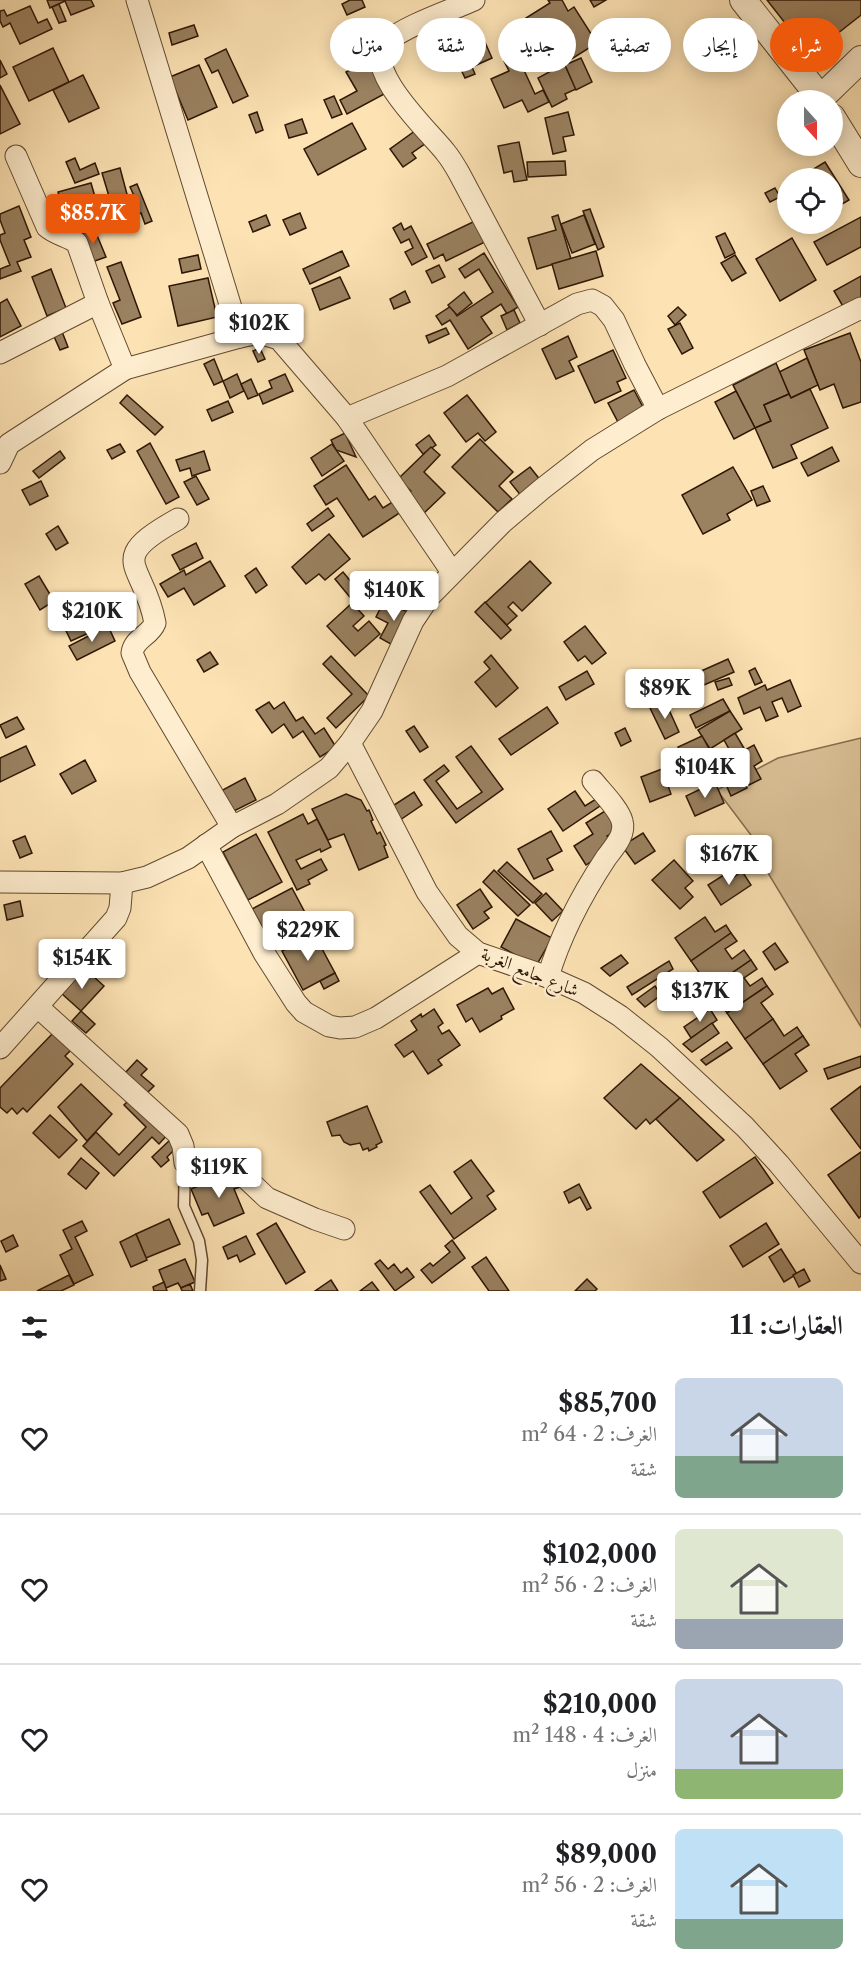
<!DOCTYPE html>
<html lang="ar">
<meta charset="utf-8">
<style>
:root{--surface:#fff;--page:#f6f6f6;--text:#202124;--muted:#757577;--line:#e0e0e0;--accent:#ea580c}
body{margin:0;font-family:"Libre Caslon Text",Amiri,serif;background:var(--page);color:var(--text);direction:rtl;height:100vh;display:flex;flex-direction:column;font-size:22px;white-space:nowrap}
*{box-sizing:border-box;margin:0}
p{font-size:20px;color:var(--muted)}
.icon{flex:none;width:33px;height:33px;fill:none;stroke:currentColor;stroke-width:2;stroke-linecap:round;stroke-linejoin:round}
.map{position:relative;height:1291px;overflow:hidden;direction:ltr}
.panel{display:flex;flex-direction:column;background:var(--surface);flex:1}
.panel>*{flex:none}
.guide{position:absolute;left:18px;top:18px;width:825px;height:54px;direction:rtl;display:flex;gap:12px}
.needle{width:39px;rotate:159deg}
.tools{position:absolute;left:777px;top:90px;display:grid;gap:12px}
.tools a{display:grid;place-items:center;width:66px;height:66px;border-radius:50%;background:var(--surface);box-shadow:0 3px 15px #0003;font-size:30px}
.price{position:absolute;translate:-50% -51px;padding:0 14px;border-radius:6px;background:#fff;color:#222;font-size:20px;line-height:39px;filter:drop-shadow(0 2px 3px #0008)}
.price::after{content:'';position:absolute;left:50%;top:36px;width:18px;height:14px;margin-left:-9px;background:inherit;clip-path:polygon(0 0,100% 0,50% 100%)}
.price.on{background:var(--accent);color:#fff}
ul{padding:0;list-style:none}
li{display:flex;align-items:center;gap:18px;height:150px;padding:0 18px}
li+li{border-top:2px solid var(--line)}
li span{display:grid;place-items:center;flex:none;width:168px;height:120px;border-radius:9px;color:#555}
li>.icon{margin-inline-start:auto}
span .icon{width:72px;height:72px;fill:#fffc;stroke-width:1}
li b{font-size:26px}
h2{display:flex;justify-content:space-between;align-items:center;height:72px;padding:0 18px;font-size:26px}
.tag{padding:0 21px;border-radius:27px;background:var(--surface);box-shadow:0 3px 15px #0003;font-size:21px;line-height:54px}
.tag.on{background:var(--accent);color:#fff}
.map>svg:first-child{display:block}
</style>
<div class="map">
<svg width="861" height="1291" viewBox="0 0 861 1291">
<rect width="100%" height="100%" fill="#fde3b4"/>
<filter id="stains"><feTurbulence type="fractalNoise" baseFrequency=".00333" numOctaves="4"/><feColorMatrix values="0 0 0 0 .2 0 0 0 0 .09 0 0 0 0 .02 0 0 0 .5 -.17"/></filter>
<radialGradient id="worn" r=".72"><stop offset=".6" stop-color="#630" stop-opacity="0"/><stop offset="1" stop-color="#630" stop-opacity=".3"/></radialGradient>
<polygon fill="#dac096" stroke="#846c4d" stroke-width="1.5" points="861,738 861,1027 762,863 763,851 717,790 778,758"/>
<g fill="#9a8160" stroke="#2e1704" stroke-width="1.5">
<polygon points="47,0 91,0 94,6 71,15 65,1 50,8"/>
<polygon points="350,0 362,0 365,7 347,15 342,4"/>
<polygon points="548,0 562,0 568,11 574,7 597,43 570,60 547,24 535,32 526,18 550,3"/>
<polygon points="590,0 606,0 594,7"/>
<polygon points="767,0 861,0 861,15 828,41 822,34 814,41 805,30 796,37"/>
<polygon points="59,4 66,21 59,23 52,7"/>
<polygon points="30,6 38,23 47,19 52,29 20,44 10,23 3,27 0,21 0,11 4,10 7,16"/>
<polygon points="194,25 198,36 172,45 169,33"/>
<polygon points="480,31 492,58 472,67 475,74 465,78 449,44"/>
<polygon points="53,48 69,82 29,101 13,67"/>
<polygon points="557,48 576,89 565,94 567,99 552,107 538,78 553,70 546,53"/>
<polygon points="226,49 248,96 233,103 218,70 212,73 205,59"/>
<polygon points="526,49 531,60 524,63 519,53"/>
<polygon points="517,55 535,94 543,90 549,102 528,112 522,100 504,108 491,79 509,71 504,61"/>
<polygon points="581,58 592,82 576,90 565,65"/>
<polygon points="370,59 388,92 347,114 340,100 357,91 346,72"/>
<polygon points="0,60 7,74 0,78"/>
<polygon points="199,65 217,107 188,120 170,77"/>
<polygon points="83,75 99,108 69,122 53,90"/>
<polygon points="0,85 20,124 0,134"/>
<polygon points="334,96 342,114 332,118 324,100"/>
<polygon points="257,112 263,130 256,133 249,115"/>
<polygon points="568,112 574,135 563,137 566,151 553,154 545,118"/>
<polygon points="302,119 307,133 289,138 285,125"/>
<polygon points="352,123 366,149 318,175 304,149"/>
<polygon points="419,128 429,141 412,153 416,158 403,167 390,149"/>
<polygon points="519,142 527,180 514,182 512,171 504,173 498,146"/>
<polygon points="75,158 80,170 95,163 99,174 75,183 66,162"/>
<polygon points="565,161 566,175 528,177 527,162"/>
<polygon points="825,162 849,200 832,210 832,178 817,178 812,170"/>
<polygon points="120,168 128,198 111,203 102,173"/>
<polygon points="91,183 100,214 66,223 58,192"/>
<polygon points="137,184 152,221 145,224 141,213 133,216 138,227 129,230 119,207 136,200 130,187"/>
<polygon points="775,188 780,197 770,202 765,193"/>
<polygon points="109,197 116,211 105,215 98,202"/>
<polygon points="19,206 31,237 24,240 31,257 17,262 21,271 0,279 0,269 10,265 0,240 0,235 5,233 0,220 0,214"/>
<polygon points="590,209 604,247 598,250 583,211"/>
<polygon points="300,213 306,228 290,235 283,220"/>
<polygon points="266,215 270,225 253,232 249,222"/>
<polygon points="558,215 571,259 537,269 528,238 556,230 552,217"/>
<polygon points="584,215 595,244 572,253 561,224"/>
<polygon points="861,217 861,247 827,265 814,242"/>
<polygon points="475,221 485,242 446,261 443,254 434,259 427,244"/>
<polygon points="401,223 404,230 411,226 427,257 412,265 405,252 413,248 409,239 401,243 393,228"/>
<polygon points="94,228 106,257 92,262 81,234"/>
<polygon points="725,233 735,253 725,258 716,237"/>
<polygon points="792,238 816,280 780,301 756,259"/>
<polygon points="342,251 349,266 310,284 303,269"/>
<polygon points="596,251 603,276 559,289 552,264"/>
<polygon points="484,253 518,307 507,314 501,304 481,317 492,333 468,349 450,320 442,325 436,316 451,306 457,316 493,292 479,269 465,278 459,269"/>
<polygon points="198,255 201,269 182,273 179,259"/>
<polygon points="735,255 746,273 732,281 721,263"/>
<polygon points="121,262 141,317 122,324 113,303 120,300 107,267"/>
<polygon points="439,265 445,277 432,283 426,271"/>
<polygon points="51,269 66,308 47,316 32,277"/>
<polygon points="861,276 861,307 848,315 834,291"/>
<polygon points="340,277 350,298 320,310 312,289"/>
<polygon points="208,278 217,317 178,326 169,286"/>
<polygon points="405,291 410,302 394,309 390,299"/>
<polygon points="464,292 472,303 457,315 448,305"/>
<polygon points="7,299 21,326 0,337 0,303"/>
<polygon points="678,307 686,315 675,325 668,316"/>
<polygon points="514,310 520,323 507,330 501,316"/>
<polygon points="680,323 693,348 682,354 668,329"/>
<polygon points="446,328 449,334 429,343 426,336"/>
<polygon points="61,329 68,347 60,350 52,332"/>
<polygon points="850,333 861,362 861,402 843,408 834,384 820,390 804,350"/>
<polygon points="568,336 577,357 569,361 574,371 556,379 542,349"/>
<polygon points="260,348 265,359 258,362 253,351"/>
<polygon points="613,350 626,378 617,382 621,391 595,403 578,366"/>
<polygon points="807,358 818,385 791,398 779,372"/>
<polygon points="214,359 223,381 214,385 204,364"/>
<polygon points="776,363 789,394 764,405 771,421 755,428 733,385"/>
<polygon points="237,374 244,391 230,398 223,381"/>
<polygon points="285,374 293,391 263,404 259,394 272,388 269,381"/>
<polygon points="251,379 258,395 248,399 241,384"/>
<polygon points="810,389 828,428 791,445 797,458 773,468 755,428 771,421 764,405 789,394 791,398"/>
<polygon points="634,390 645,411 619,424 608,403"/>
<polygon points="736,391 755,428 734,439 715,402"/>
<polygon points="127,395 163,427 155,435 120,403"/>
<polygon points="467,395 496,432 485,441 478,433 466,442 444,413"/>
<polygon points="228,401 233,412 212,421 207,410"/>
<polygon points="345,433 356,457 336,450 331,440"/>
<polygon points="429,435 436,445 423,454 416,445"/>
<polygon points="480,439 513,472 499,486 512,499 498,512 452,467"/>
<polygon points="150,443 179,497 166,504 137,451"/>
<polygon points="120,444 125,452 112,459 107,450"/>
<polygon points="332,444 344,461 322,476 311,458"/>
<polygon points="431,447 440,455 424,472 445,493 422,515 404,498 411,491 398,479"/>
<polygon points="832,447 839,461 808,476 801,463"/>
<polygon points="60,451 65,458 39,478 33,471"/>
<polygon points="204,451 210,470 192,476 190,468 180,471 176,460"/>
<polygon points="346,465 369,500 375,496 383,508 394,501 401,512 363,537 337,498 326,505 314,486"/>
<polygon points="530,467 541,481 522,497 510,482"/>
<polygon points="733,467 752,500 727,514 730,520 703,534 682,495"/>
<polygon points="196,476 209,499 197,505 184,482"/>
<polygon points="41,481 48,496 30,505 22,490"/>
<polygon points="763,486 770,501 757,506 751,491"/>
<polygon points="328,508 334,516 312,531 307,524"/>
<polygon points="58,526 68,543 56,550 46,534"/>
<polygon points="329,534 350,559 325,580 319,574 306,584 292,567"/>
<polygon points="196,543 203,558 180,570 172,555"/>
<polygon points="210,561 225,586 194,605 184,588 168,597 160,584 184,570 186,575"/>
<polygon points="530,561 551,583 522,611 513,602 508,607 517,616 507,625 485,603"/>
<polygon points="256,568 267,585 256,593 245,576"/>
<polygon points="343,572 361,594 353,601 335,579"/>
<polygon points="39,576 54,601 40,610 25,584"/>
<polygon points="93,593 97,601 105,597 115,621 71,641 56,610"/>
<polygon points="377,596 415,616 398,648 380,638 388,623 376,617 381,607 373,603"/>
<polygon points="485,602 511,630 501,639 475,612"/>
<polygon points="352,603 364,616 353,626 358,631 369,621 380,634 355,656 327,626"/>
<polygon points="108,626 115,641 77,660 69,646"/>
<polygon points="585,626 606,653 592,664 585,656 578,661 564,642"/>
<polygon points="210,652 218,664 204,672 197,660"/>
<polygon points="491,655 518,688 496,707 475,682 490,669 484,662"/>
<polygon points="331,656 369,696 336,728 327,718 352,694 323,664"/>
<polygon points="728,659 734,672 704,685 699,672"/>
<polygon points="755,668 762,682 755,685 749,671"/>
<polygon points="587,671 594,684 566,700 559,687"/>
<polygon points="729,678 732,685 718,690 715,682"/>
<polygon points="790,680 801,706 788,712 782,698 772,702 778,716 766,721 760,707 744,714 738,698 765,685 767,690"/>
<polygon points="723,699 730,711 696,728 690,715"/>
<polygon points="665,701 679,732 665,739 650,708"/>
<polygon points="269,702 274,709 284,702 296,721 303,717 315,734 324,728 336,747 320,757 303,731 293,738 284,724 272,733 256,710"/>
<polygon points="547,707 558,723 511,755 499,739"/>
<polygon points="730,711 742,729 710,749 698,730"/>
<polygon points="17,717 24,729 6,738 0,725"/>
<polygon points="414,726 428,747 420,752 406,731"/>
<polygon points="625,728 631,741 621,746 615,733"/>
<polygon points="735,733 745,750 754,745 762,761 754,766 761,779 749,785 724,740"/>
<polygon points="702,736 721,770 698,783 678,747"/>
<polygon points="26,746 35,765 0,782 0,758"/>
<polygon points="471,746 503,789 456,823 424,780 444,765 449,771 436,781 457,809 482,792 456,757"/>
<polygon points="85,760 96,781 72,794 60,774"/>
<polygon points="662,769 671,794 650,802 641,777"/>
<polygon points="739,773 747,788 731,796 724,780"/>
<polygon points="245,778 256,800 230,813 219,792"/>
<polygon points="715,782 724,803 695,816 686,796"/>
<polygon points="575,791 585,806 596,799 600,806 563,831 548,809"/>
<polygon points="414,792 422,805 400,820 391,807"/>
<polygon points="346,794 361,800 367,811 369,810 373,820 371,821 377,834 380,832 386,845 384,846 388,857 359,870 344,834 328,840 312,809"/>
<polygon points="605,811 617,830 607,836 613,847 586,865 574,846 593,834 586,823"/>
<polygon points="303,814 308,824 317,819 331,847 321,852 320,849 296,860 301,869 321,859 327,870 308,880 310,884 297,890 268,832"/>
<polygon points="551,831 562,851 547,859 553,870 534,879 518,849"/>
<polygon points="643,833 655,851 635,864 622,846"/>
<polygon points="256,834 282,882 248,900 223,852"/>
<polygon points="25,836 32,853 20,858 13,841"/>
<polygon points="674,860 693,881 685,888 693,897 680,909 652,880"/>
<polygon points="507,862 542,894 533,903 498,871"/>
<polygon points="494,870 530,905 518,916 483,882"/>
<polygon points="730,871 734,877 742,871 751,885 721,905 708,885"/>
<polygon points="292,888 310,922 271,943 252,909"/>
<polygon points="480,889 492,907 484,912 489,918 473,929 457,905"/>
<polygon points="546,893 563,911 552,921 535,903"/>
<polygon points="20,901 23,916 7,920 4,905"/>
<polygon points="705,917 715,932 726,925 731,933 691,961 675,938"/>
<polygon points="516,919 552,938 536,966 501,947"/>
<polygon points="731,933 737,941 725,949 732,959 744,950 751,960 710,988 691,961"/>
<polygon points="314,934 335,973 303,990 282,951"/>
<polygon points="775,943 788,962 775,970 763,952"/>
<polygon points="621,955 628,963 610,976 601,968"/>
<polygon points="751,960 757,969 744,978 750,986 762,978 767,986 727,1013 710,988"/>
<polygon points="669,961 673,969 632,995 627,987"/>
<polygon points="84,968 104,986 81,1011 61,993"/>
<polygon points="335,973 339,981 324,989 320,981"/>
<polygon points="655,986 661,995 645,1007 637,999"/>
<polygon points="767,986 773,994 761,1003 773,1019 745,1039 727,1013"/>
<polygon points="488,988 492,994 503,988 514,1009 501,1016 502,1019 480,1032 472,1018 466,1022 457,1005"/>
<polygon points="434,1009 443,1023 438,1027 442,1034 449,1030 460,1045 438,1060 442,1065 428,1074 413,1051 404,1057 395,1045 417,1030 411,1021 421,1014 422,1017"/>
<polygon points="710,1009 717,1020 691,1038 684,1027"/>
<polygon points="81,1011 95,1024 86,1033 72,1021"/>
<polygon points="773,1019 784,1036 797,1027 803,1036 763,1064 745,1039"/>
<polygon points="712,1023 719,1033 692,1052 683,1044"/>
<polygon points="54,1032 72,1049 65,1056 73,1064 27,1112 23,1108 17,1114 12,1108 7,1113 0,1107 0,1088"/>
<polygon points="803,1036 809,1045 795,1054 807,1071 780,1089 763,1064"/>
<polygon points="727,1042 732,1048 706,1065 701,1060"/>
<polygon points="861,1056 861,1067 828,1079 824,1069"/>
<polygon points="137,1060 147,1069 141,1075 154,1086 146,1094 125,1073"/>
<polygon points="641,1064 680,1098 650,1124 646,1119 636,1129 604,1098"/>
<polygon points="81,1084 112,1114 87,1141 58,1107"/>
<polygon points="861,1086 861,1149 831,1109"/>
<polygon points="132,1097 169,1133 159,1144 152,1137 114,1176 83,1146 96,1132 119,1155 146,1127 124,1105"/>
<polygon points="680,1098 724,1140 697,1161 656,1119"/>
<polygon points="367,1106 382,1142 376,1145 377,1147 369,1151 368,1148 363,1150 360,1143 350,1145 344,1142 340,1135 332,1136 327,1122"/>
<polygon points="50,1115 77,1140 59,1158 33,1133"/>
<polygon points="170,1140 177,1147 167,1157 169,1160 161,1167 152,1157"/>
<polygon points="861,1152 861,1216 859,1218 828,1175"/>
<polygon points="755,1157 773,1183 720,1218 703,1192"/>
<polygon points="81,1158 99,1173 86,1189 68,1174"/>
<polygon points="471,1160 494,1191 487,1196 496,1209 454,1239 420,1192 430,1185 451,1214 472,1198 454,1172"/>
<polygon points="225,1175 227,1180 235,1176 240,1187 234,1189 244,1213 214,1226 208,1213 202,1215 191,1189"/>
<polygon points="579,1184 591,1208 587,1210 580,1197 569,1203 564,1192"/>
<polygon points="169,1219 180,1244 146,1258 136,1234"/>
<polygon points="82,1221 87,1231 75,1237 93,1275 74,1284 60,1255 72,1249 63,1230"/>
<polygon points="276,1223 305,1272 286,1284 257,1234"/>
<polygon points="766,1223 779,1244 743,1267 730,1246"/>
<polygon points="136,1234 147,1260 131,1267 120,1242"/>
<polygon points="13,1235 18,1246 6,1252 1,1241"/>
<polygon points="246,1236 255,1254 240,1262 237,1255 228,1259 223,1247"/>
<polygon points="452,1240 465,1258 432,1283 421,1270 430,1263 433,1266 450,1252 445,1246"/>
<polygon points="781,1249 797,1274 784,1282 769,1257"/>
<polygon points="486,1257 509,1291 489,1291 472,1267"/>
<polygon points="185,1259 195,1282 181,1288 178,1283 166,1288 159,1270"/>
<polygon points="380,1260 388,1269 394,1264 401,1273 407,1268 414,1277 395,1291 375,1264"/>
<polygon points="0,1265 6,1279 0,1281"/>
<polygon points="804,1269 810,1281 799,1287 793,1275"/>
<polygon points="69,1275 74,1285 61,1291 37,1291"/>
<polygon points="587,1279 597,1289 595,1291 575,1291"/>
<polygon points="331,1280 338,1291 315,1291"/>
<polygon points="164,1282 167,1291 154,1291 153,1287"/>
<polygon points="372,1282 379,1291 360,1291"/>
<polygon points="190,1284 193,1291 182,1291 181,1288"/>
</g>
<g fill="none" stroke-linecap="round" stroke-linejoin="round">
<g stroke="#624a30" stroke-width="13">
<polyline id="service" points="185,1163 184,1206 199,1241 202,1260 200,1291"/>
</g>
<g stroke="#624a30" stroke-width="23">
<g id="minor">
<polyline points="137,0 240,337 259,333 279,339 347,418 447,376 577,304 592,300 603,306 614,320 635,365 658,409"/>
<path d="M474,0C452,10 404,26 387,42C359,68 432,134 446,153C451,159 455,166 459,173L540,325"/>
<path d="M16,156L47,227C56,235 68,236 77,243L98,303L125,369"/>
<polyline points="0,353 98,303"/>
<polyline points="347,418 452,572"/>
<polyline points="0,463 9,444 125,369 240,337"/>
<path d="M178,519C103,561 144,562 155,623C150,636 134,638 132,653L140,672L232,827"/>
<polyline points="350,743 427,892 458,936 478,953 548,977 584,993 620,1016 659,1047 745,1127 779,1164 861,1263"/>
<polyline points="206,845 264,953 296,1003 304,1012 329,1026 340,1028 355,1027 376,1018 478,953"/>
<polyline points="0,882 122,883 147,877 188,858 232,827 277,804 329,768 350,743 372,711 413,621 429,597 503,522 542,489 592,450 658,409 861,308"/>
<path d="M548,977C561,933 581,896 606,858C614,847 626,835 622,821C619,809 601,791 593,781"/>
<polyline points="38,1007 178,1134 183,1146 185,1163 233,1166 267,1198 315,1219 344,1229"/>
<polyline points="0,1048 116,918 120,908 122,883"/>
</g>
</g>
<g stroke="#624a30" stroke-width="28">
<g id="tertiary">
<polyline points="743,0 822,100"/>
<polyline points="821,98 861,59"/>
<polyline points="832,117 861,164"/>
</g>
</g>
<use href="#service" stroke="#feedce" stroke-width="10"/>
<use href="#minor" stroke="#feedce" stroke-width="21"/>
<use href="#tertiary" stroke="#feedce" stroke-width="26"/>
</g>
<g text-anchor="middle" dominant-baseline="central" stroke-width="5" stroke-linejoin="round" paint-order="stroke">
<g font-size="18" fill="#2e1704" stroke="#feedce">
<text transform="translate(530 972) rotate(22)">شارع جامع الغربة</text>
</g>
</g>
<rect width="100%" height="100%" filter="url(#stains)"/>
<rect width="100%" height="100%" fill="url(#worn)"/>
</svg>
<div class="tools">
<a><svg class="needle" viewBox="-14 -14 28 28"><path d="M0-13l5 13h-10z" fill="#e53935"/><path d="M0 13l5-13h-10z" fill="#757577"/></svg></a>
<a><svg class="icon" aria-label="locate" viewBox="0 0 24 24"><circle cx="12" cy="12" r="6"/><path d="M12 2v4M12 18v4M2 12h4M18 12h4"/></svg></a>
</div>
<b class="price on" style="left:93px;top:245px">$85.7K</b>
<b class="price" style="left:259px;top:355px">$102K</b>
<b class="price" style="left:394px;top:622px">$140K</b>
<b class="price" style="left:92px;top:643px">$210K</b>
<b class="price" style="left:665px;top:720px">$89K</b>
<b class="price" style="left:705px;top:799px">$104K</b>
<b class="price" style="left:729px;top:886px">$167K</b>
<b class="price" style="left:308px;top:962px">$229K</b>
<b class="price" style="left:82px;top:990px">$154K</b>
<b class="price" style="left:700px;top:1023px">$137K</b>
<b class="price" style="left:219px;top:1199px">$119K</b>
<div class="guide">
<a class="tag on">شراء</a>
<a class="tag">إيجار</a>
<a class="tag">تصفية</a>
<a class="tag">جديد</a>
<a class="tag">شقة</a>
<a class="tag">منزل</a>
</div>
</div>
<section class="panel">
<h2>العقارات: 11<svg class="icon" aria-label="filters" viewBox="0 0 24 24"><path d="M4 7h16M4 17h16"/><circle cx="9" cy="7" r="2"/><circle cx="15" cy="17" r="2"/></svg></h2>
<ul>
<li><span style="background:linear-gradient(#c9d6e8 65%,#7fa58c 0)"><svg class="icon" aria-label="home" viewBox="0 0 24 24"><path d="M3 11l9-7 9 7M6 9v11h12V9"/></svg></span><div><b>$85,700</b><p>الغرف: 2 · 64 m²</p><p>شقة</p></div><svg class="icon" aria-label="heart" viewBox="0 0 24 24"><path d="M12 20l-8-8c-3-5 5-10 8-4 3-6 11-1 8 4z"/></svg></li>
<li><span style="background:linear-gradient(#dfe7d0 75%,#9aa5b1 0)"><svg class="icon" aria-label="home" viewBox="0 0 24 24"><path d="M3 11l9-7 9 7M6 9v11h12V9"/></svg></span><div><b>$102,000</b><p>الغرف: 2 · 56 m²</p><p>شقة</p></div><svg class="icon" aria-label="heart" viewBox="0 0 24 24"><path d="M12 20l-8-8c-3-5 5-10 8-4 3-6 11-1 8 4z"/></svg></li>
<li><span style="background:linear-gradient(#c9d6e8 75%,#8fb573 0)"><svg class="icon" aria-label="home" viewBox="0 0 24 24"><path d="M3 11l9-7 9 7M6 9v11h12V9"/></svg></span><div><b>$210,000</b><p>الغرف: 4 · 148 m²</p><p>منزل</p></div><svg class="icon" aria-label="heart" viewBox="0 0 24 24"><path d="M12 20l-8-8c-3-5 5-10 8-4 3-6 11-1 8 4z"/></svg></li>
<li><span style="background:linear-gradient(#bfe0f5 75%,#7fa58c 0)"><svg class="icon" aria-label="home" viewBox="0 0 24 24"><path d="M3 11l9-7 9 7M6 9v11h12V9"/></svg></span><div><b>$89,000</b><p>الغرف: 2 · 56 m²</p><p>شقة</p></div><svg class="icon" aria-label="heart" viewBox="0 0 24 24"><path d="M12 20l-8-8c-3-5 5-10 8-4 3-6 11-1 8 4z"/></svg></li>
</ul>
</section>
